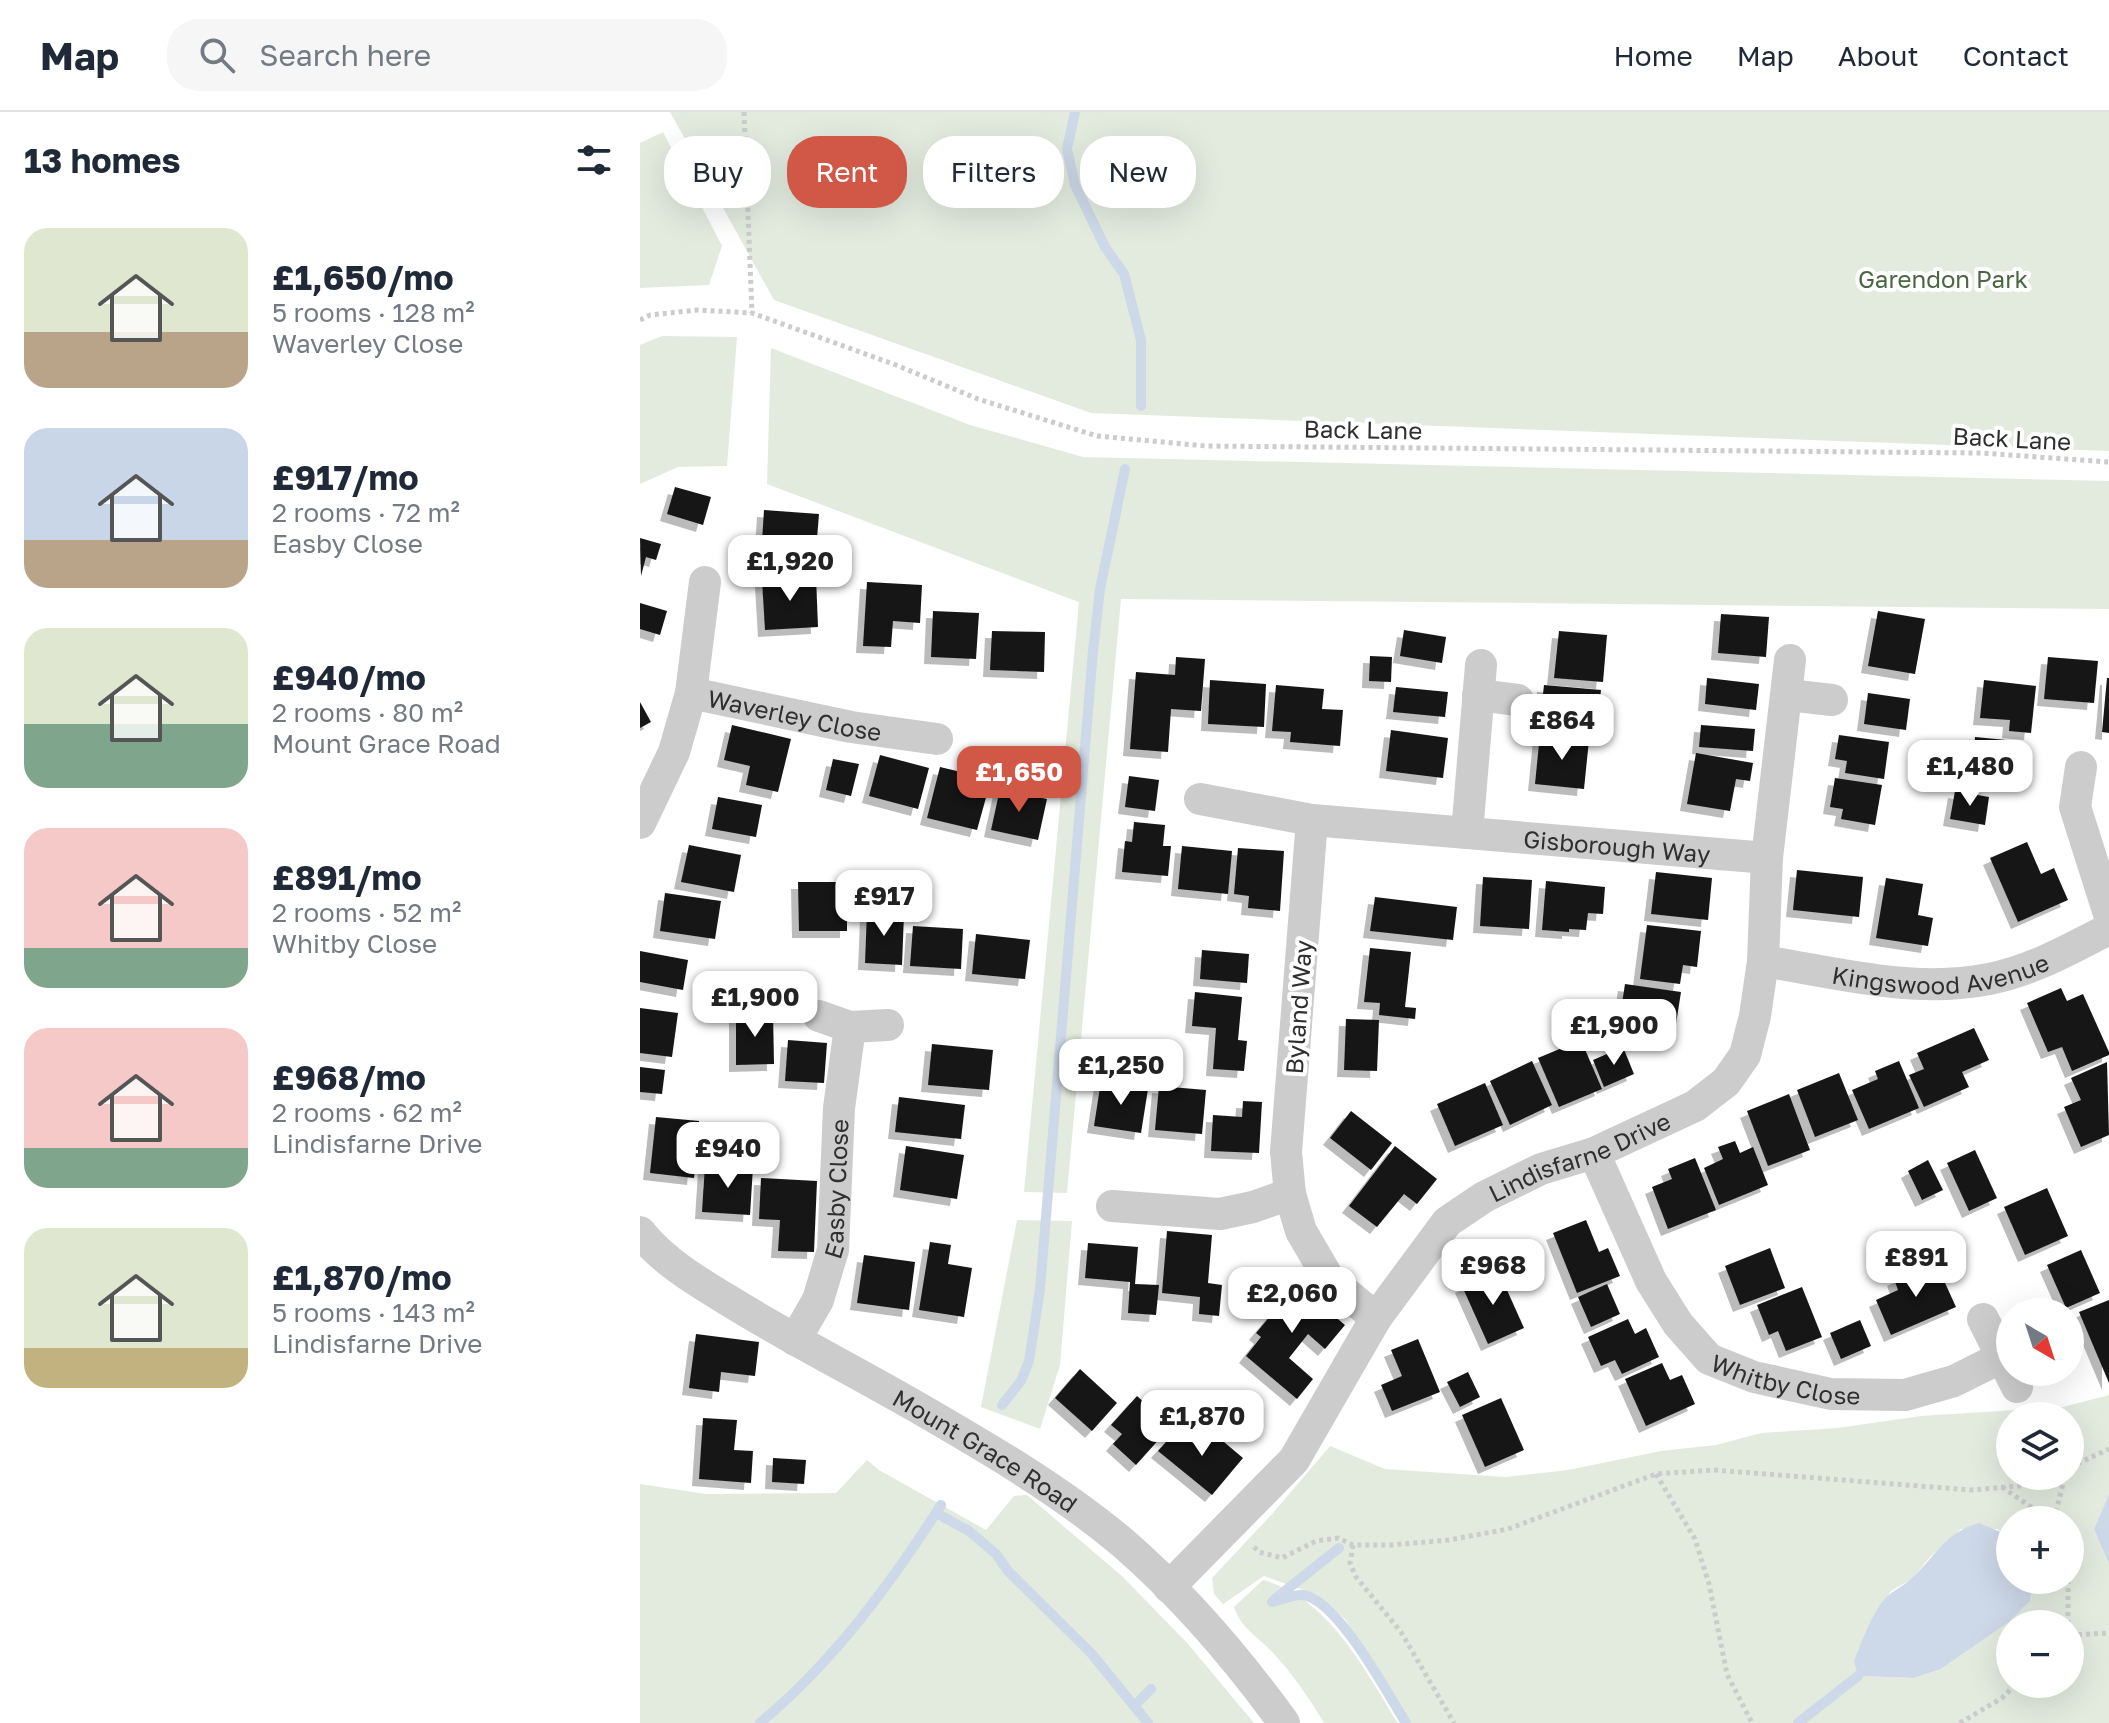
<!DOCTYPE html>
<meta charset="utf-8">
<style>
:root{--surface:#fff;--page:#f6f6f7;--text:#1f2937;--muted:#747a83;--line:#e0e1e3;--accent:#d15847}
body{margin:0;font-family:"Golos Text",sans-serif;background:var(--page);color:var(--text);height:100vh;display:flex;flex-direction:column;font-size:30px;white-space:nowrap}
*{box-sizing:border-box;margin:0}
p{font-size:26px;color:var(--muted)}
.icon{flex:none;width:44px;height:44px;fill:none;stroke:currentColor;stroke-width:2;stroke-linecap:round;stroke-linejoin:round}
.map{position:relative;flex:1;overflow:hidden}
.panel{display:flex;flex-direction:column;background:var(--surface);width:640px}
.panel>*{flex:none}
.guide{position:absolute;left:24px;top:24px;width:760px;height:72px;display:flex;gap:16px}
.needle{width:52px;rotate:141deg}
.controls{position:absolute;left:1356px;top:1186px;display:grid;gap:16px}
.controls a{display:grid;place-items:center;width:88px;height:88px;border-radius:50%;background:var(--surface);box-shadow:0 8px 32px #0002;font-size:40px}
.price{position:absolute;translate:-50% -68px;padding:0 18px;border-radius:16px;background:#fff;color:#222;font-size:26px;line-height:52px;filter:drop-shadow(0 2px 4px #0008)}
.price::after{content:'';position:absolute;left:50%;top:48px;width:24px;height:18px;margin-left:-12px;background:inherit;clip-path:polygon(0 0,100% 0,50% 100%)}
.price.active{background:var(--accent);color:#fff}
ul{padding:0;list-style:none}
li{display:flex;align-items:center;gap:24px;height:200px;padding:0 24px}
li span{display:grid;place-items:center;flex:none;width:224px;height:160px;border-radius:24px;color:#555}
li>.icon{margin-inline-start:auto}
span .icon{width:96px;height:96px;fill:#fffc;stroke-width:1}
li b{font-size:34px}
h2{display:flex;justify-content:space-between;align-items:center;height:96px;padding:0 24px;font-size:34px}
.chip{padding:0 28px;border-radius:32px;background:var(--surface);box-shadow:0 8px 32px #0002;font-size:28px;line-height:72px}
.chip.active{background:var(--accent);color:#fff}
header{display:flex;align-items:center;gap:48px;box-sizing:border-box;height:112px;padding:0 40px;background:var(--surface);border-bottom:2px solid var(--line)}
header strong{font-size:38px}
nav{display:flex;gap:44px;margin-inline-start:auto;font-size:28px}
.search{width:560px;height:72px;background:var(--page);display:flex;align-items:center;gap:20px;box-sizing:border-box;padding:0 28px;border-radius:32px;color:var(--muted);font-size:30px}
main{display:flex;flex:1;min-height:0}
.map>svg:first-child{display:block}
</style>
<header>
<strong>Map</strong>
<div class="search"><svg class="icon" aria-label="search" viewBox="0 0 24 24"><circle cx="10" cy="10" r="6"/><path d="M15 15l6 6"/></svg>Search here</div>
<nav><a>Home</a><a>Map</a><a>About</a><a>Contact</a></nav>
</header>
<main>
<section class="panel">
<h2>13 homes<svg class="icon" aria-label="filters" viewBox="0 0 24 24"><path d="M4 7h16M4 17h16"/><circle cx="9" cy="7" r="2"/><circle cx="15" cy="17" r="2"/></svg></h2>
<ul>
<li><span style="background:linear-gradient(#dfe7d0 65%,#b9a48a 0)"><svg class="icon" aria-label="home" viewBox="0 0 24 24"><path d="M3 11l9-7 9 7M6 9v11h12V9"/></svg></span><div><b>£1,650/mo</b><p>5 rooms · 128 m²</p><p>Waverley Close</p></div></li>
<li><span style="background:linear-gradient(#c9d6e8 70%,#b9a48a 0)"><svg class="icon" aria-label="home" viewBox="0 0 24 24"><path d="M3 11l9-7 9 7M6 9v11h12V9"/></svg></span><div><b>£917/mo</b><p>2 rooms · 72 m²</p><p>Easby Close</p></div></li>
<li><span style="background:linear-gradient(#dfe7d0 60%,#7fa58c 0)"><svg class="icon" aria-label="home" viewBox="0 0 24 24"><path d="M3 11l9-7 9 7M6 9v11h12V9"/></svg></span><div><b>£940/mo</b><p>2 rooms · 80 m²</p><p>Mount Grace Road</p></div></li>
<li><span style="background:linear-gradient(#f6c9c9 75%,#7fa58c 0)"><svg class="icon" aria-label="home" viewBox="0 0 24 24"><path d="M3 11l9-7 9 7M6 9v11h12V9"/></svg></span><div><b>£891/mo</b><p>2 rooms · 52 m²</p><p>Whitby Close</p></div></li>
<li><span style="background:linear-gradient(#f6c9c9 75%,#7fa58c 0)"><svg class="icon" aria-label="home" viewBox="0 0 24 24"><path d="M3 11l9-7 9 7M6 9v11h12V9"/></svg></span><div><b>£968/mo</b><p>2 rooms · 62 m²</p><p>Lindisfarne Drive</p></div></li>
<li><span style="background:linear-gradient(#dfe7d0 75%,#c2b280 0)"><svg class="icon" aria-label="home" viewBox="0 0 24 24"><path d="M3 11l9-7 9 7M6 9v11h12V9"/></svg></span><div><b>£1,870/mo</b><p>5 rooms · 143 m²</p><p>Lindisfarne Drive</p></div></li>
</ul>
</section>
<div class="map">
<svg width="1469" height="1611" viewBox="0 0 1469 1611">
<defs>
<filter id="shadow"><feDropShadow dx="-7" dy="7" stdDeviation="0" flood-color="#0004"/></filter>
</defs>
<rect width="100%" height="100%" fill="#fff"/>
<g fill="#e3ebdf" fill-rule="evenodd">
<polygon points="30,0 1469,0 1469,339 451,301 134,188"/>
<polygon points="23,20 82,134 69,173 0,176 0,31"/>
<polygon points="22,224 97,225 87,354 38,355 0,372 0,233"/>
<polygon points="131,236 330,313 443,345 1469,369 1469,497 481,487 427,1081 384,1080 439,490 127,372"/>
<polygon points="377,1108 432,1109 420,1253 400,1317 341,1295"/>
<path d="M1469,1283V1382L1454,1417L1469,1452V1611H771L705,1507L677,1483L624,1464L583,1492L574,1482L572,1466L633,1401L690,1334L745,1357L865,1365L928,1358L1021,1339L1076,1333L1121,1321L1197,1316L1281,1304L1423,1295ZM1370,1304H1430V1364H1370ZM1370,1408H1430V1468H1393L1390,1489L1369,1510L1301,1557L1274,1566L1219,1564L1222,1531L1227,1517L1251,1479L1272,1467L1290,1445L1321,1417H1357L1370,1424ZM1370,1512H1430V1572H1370Z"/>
<polygon points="227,1348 239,1358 346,1418 374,1384 387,1383 483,1465 548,1532 614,1611 0,1611 0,1372 66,1382 196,1381"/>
<path d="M623,1468C689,1486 724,1557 758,1611H684C670,1587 654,1564 635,1543C620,1526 601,1517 594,1495Z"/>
</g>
<g fill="#cdd8e8">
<polygon points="1469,1382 1469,1452 1454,1417"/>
<path d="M1339,1411L1370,1424V1468H1393L1390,1489L1369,1510L1301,1557L1274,1566L1218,1564L1214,1549C1221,1532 1227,1514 1237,1498C1248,1478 1259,1479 1273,1465C1297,1443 1304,1421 1339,1411Z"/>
</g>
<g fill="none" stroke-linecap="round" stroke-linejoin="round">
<g stroke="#cdd8e8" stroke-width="10">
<polyline points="435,0 427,37 435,73 465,135 484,162 501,228 501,294"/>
<polyline points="362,1293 381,1269 389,1249 400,1177 453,539 460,477 485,357"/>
<polyline points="296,1401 329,1419 356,1442 368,1459 451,1541 508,1611"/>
<polyline points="635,1487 699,1436"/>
<path d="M632,1490C641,1488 654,1482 663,1483C698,1488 747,1581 766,1611"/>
<polyline points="495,1593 511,1577"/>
<path d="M120,1611C193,1550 250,1473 301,1393"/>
<polyline points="1158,1611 1218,1564"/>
</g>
</g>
<g fill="#161616" filter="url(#shadow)">
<polygon points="35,375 71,385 63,413 27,402"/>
<polygon points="124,398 179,402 175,451 138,448 139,431 122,429"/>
<polygon points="0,426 21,432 16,448 6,445 1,464"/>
<polygon points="176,465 178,515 125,518 122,468"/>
<polygon points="227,470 282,473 280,511 253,509 251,535 223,534"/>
<polygon points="0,491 27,499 20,523 0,517"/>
<polygon points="293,499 339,501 336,547 291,545"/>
<polygon points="1238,499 1285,507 1275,562 1228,554"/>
<polygon points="1081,502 1129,505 1126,545 1078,541"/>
<polygon points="764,518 806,525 802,551 760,544"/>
<polygon points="352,519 405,520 404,560 350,558"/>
<polygon points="919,519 967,523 963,570 914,566"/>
<polygon points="730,544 752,545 751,570 729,569"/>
<polygon points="536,545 565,547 561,599 531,597 528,640 490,637 496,560 535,563"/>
<polygon points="1408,545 1458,549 1454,591 1404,587"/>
<polygon points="1067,566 1119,572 1116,598 1065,592"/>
<polygon points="1467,566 1469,566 1469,621 1462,620"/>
<polygon points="570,568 626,572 624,615 568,612"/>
<polygon points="1344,568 1396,574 1391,621 1369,619 1370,608 1340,606"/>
<polygon points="636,573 684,577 682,597 703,598 700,634 650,630 651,620 632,619"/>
<polygon points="904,573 961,578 958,606 901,601"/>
<polygon points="756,575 808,580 805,605 753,600"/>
<polygon points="1228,581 1270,587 1266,618 1224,612"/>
<polygon points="0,590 11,610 0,616"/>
<polygon points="92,613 151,627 138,680 106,673 110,654 84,648"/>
<polygon points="1061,613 1115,617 1113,639 1059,635"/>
<polygon points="751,618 808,626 803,666 746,659"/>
<polygon points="900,622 949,628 944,677 895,672"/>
<polygon points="1199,623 1249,630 1244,667 1205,661 1207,649 1195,647"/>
<polygon points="1335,625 1366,628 1363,658 1333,656"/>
<polygon points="1056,641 1113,651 1110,669 1096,667 1090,699 1047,692"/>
<polygon points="240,643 289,656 278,697 229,684"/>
<polygon points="193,647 219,652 211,684 186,678"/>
<polygon points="300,655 321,660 318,675 347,682 337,718 287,706"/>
<polygon points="489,664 519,668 515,699 485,695"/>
<polygon points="1195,666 1242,673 1235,713 1201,707 1203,697 1190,695"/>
<polygon points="360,677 407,687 398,728 351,718"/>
<polygon points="1315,679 1349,685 1345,713 1310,707"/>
<polygon points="78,685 122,693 116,725 72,717"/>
<polygon points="494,710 525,713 523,734 531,734 528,764 482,760 485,729 492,730"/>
<polygon points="1387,730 1401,762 1414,756 1428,788 1378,810 1350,746"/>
<polygon points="49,733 101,743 94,780 41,770"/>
<polygon points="542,734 592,739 588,782 538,777"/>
<polygon points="598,736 644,739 640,799 608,796 609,784 594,782"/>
<polygon points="1157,758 1223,765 1219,805 1153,798"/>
<polygon points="1016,760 1072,766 1068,808 1011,802"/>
<polygon points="843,765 892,768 889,817 840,814"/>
<polygon points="1246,766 1283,772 1278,803 1293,806 1288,834 1236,826"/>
<polygon points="906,769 965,775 963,802 948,801 946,818 929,817 929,820 902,818"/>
<polygon points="158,770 207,770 207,819 159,819"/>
<polygon points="25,781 81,789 75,827 20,819"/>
<polygon points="735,785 817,795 813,828 730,819"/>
<polygon points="227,800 264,802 262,853 225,851"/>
<polygon points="1007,813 1061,819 1057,855 1043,853 1040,872 1000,867"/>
<polygon points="273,814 323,817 321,857 270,854"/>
<polygon points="336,822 390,828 385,867 332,862"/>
<polygon points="730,836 771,840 765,895 776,896 775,907 739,903 740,891 724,890"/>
<polygon points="562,838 609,842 607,871 560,867"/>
<polygon points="0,839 48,848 43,878 0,870"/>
<polygon points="985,872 1041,880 1036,912 1017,909 1014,929 977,924"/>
<polygon points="1421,876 1427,889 1443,882 1469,940 1469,943 1432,959 1422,935 1408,940 1387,891"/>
<polygon points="555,880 602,885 598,928 607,929 604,959 573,957 576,916 552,914"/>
<polygon points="0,896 38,901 32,945 0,941"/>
<polygon points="96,901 133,901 134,952 96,953"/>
<polygon points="706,907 739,908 737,959 704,958"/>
<polygon points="1334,916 1349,948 1322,960 1329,975 1284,995 1269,963 1284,957 1277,941"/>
<polygon points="148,928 187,931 184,971 145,969"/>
<polygon points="941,928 962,977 919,995 898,946"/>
<polygon points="292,932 353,938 349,978 288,973"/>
<polygon points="983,935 994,962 964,975 953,948"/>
<polygon points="892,949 912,993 870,1013 850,969"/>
<polygon points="1259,949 1279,996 1229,1017 1212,978 1238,967 1235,959"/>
<polygon points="1467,950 1469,1023 1441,1035 1424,995 1441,988 1431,966"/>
<polygon points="0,955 25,958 22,982 0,980"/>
<polygon points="1199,961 1218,1008 1175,1025 1157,978"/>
<polygon points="461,969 508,977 501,1021 454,1014"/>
<polygon points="845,971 863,1013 815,1034 797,992"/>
<polygon points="519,974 566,978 562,1022 515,1018"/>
<polygon points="1149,982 1170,1038 1128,1054 1107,999"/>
<polygon points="259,985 325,993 321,1027 255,1020"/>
<polygon points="603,989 622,990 619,1041 571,1039 573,1003 602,1005"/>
<polygon points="711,999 752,1031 731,1058 690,1026"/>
<polygon points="16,1005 59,1009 54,1066 10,1061"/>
<polygon points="1095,1029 1100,1041 1113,1035 1128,1073 1079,1093 1064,1056 1083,1047 1078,1035"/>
<polygon points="266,1034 324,1043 317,1087 260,1078"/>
<polygon points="755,1034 797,1067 777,1092 764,1082 737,1115 709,1094"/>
<polygon points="1335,1038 1357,1086 1329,1099 1307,1051"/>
<polygon points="1055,1046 1076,1098 1028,1117 1012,1075 1032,1067 1028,1057"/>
<polygon points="1288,1048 1303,1078 1282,1088 1268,1059"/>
<polygon points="65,1053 113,1055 110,1103 62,1100"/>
<polygon points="121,1066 177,1069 174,1140 138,1139 140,1108 119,1107"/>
<polygon points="1407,1076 1428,1124 1385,1143 1364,1095"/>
<polygon points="946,1108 959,1140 968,1136 980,1164 937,1181 913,1121"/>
<polygon points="527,1119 572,1123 568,1171 582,1173 579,1204 559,1202 560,1185 522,1181"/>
<polygon points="290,1130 311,1133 308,1152 332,1156 324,1205 279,1198"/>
<polygon points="448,1131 498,1135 495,1172 519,1173 516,1203 488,1201 490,1170 445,1166"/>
<polygon points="1130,1136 1145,1176 1100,1193 1085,1154"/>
<polygon points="1441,1138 1460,1181 1426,1196 1407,1153"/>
<polygon points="224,1143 275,1150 269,1198 217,1191"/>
<polygon points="1295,1149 1316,1195 1251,1223 1236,1188 1258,1178 1254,1167"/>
<polygon points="858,1158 884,1216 848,1232 822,1174"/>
<polygon points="644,1162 705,1213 685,1237 668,1222 649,1246 673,1267 657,1287 606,1244 621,1225 616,1221 642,1190 629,1180"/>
<polygon points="967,1172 980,1202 951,1215 938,1185"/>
<polygon points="1162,1175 1182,1225 1146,1239 1138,1219 1129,1223 1117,1193"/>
<polygon points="1469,1188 1469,1271 1439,1200"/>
<polygon points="988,1207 995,1222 1006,1216 1019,1245 982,1262 975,1248 961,1254 948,1225"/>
<polygon points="1220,1208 1231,1234 1201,1247 1190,1221"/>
<polygon points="56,1222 119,1230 115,1264 81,1260 79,1280 49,1276"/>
<polygon points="778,1227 800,1280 752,1299 741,1273 762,1264 751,1238"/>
<polygon points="1022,1251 1030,1268 1042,1263 1055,1292 1006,1314 985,1267"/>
<polygon points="440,1257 477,1291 452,1319 415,1286"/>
<polygon points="828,1260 840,1285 820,1295 807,1270"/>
<polygon points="497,1284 531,1314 496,1353 473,1332 482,1322 471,1313"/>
<polygon points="861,1286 884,1338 845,1355 822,1303"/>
<polygon points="63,1306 97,1308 94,1338 113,1339 111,1371 59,1367"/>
<polygon points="566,1315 603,1346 572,1383 518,1339 537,1318 553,1331"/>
<polygon points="133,1346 166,1348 164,1372 132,1370"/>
</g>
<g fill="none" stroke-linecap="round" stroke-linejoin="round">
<g stroke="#ccc" stroke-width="5" stroke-dasharray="4 4" stroke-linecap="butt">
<polyline points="104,0 112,201"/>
<polyline points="0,208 10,203 58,198 112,201 256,253 338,287 457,324 566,334 1341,341 1469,350"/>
<polyline points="1430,1355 1469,1337"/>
<polyline points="1016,1362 1055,1427 1069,1472 1087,1562 1112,1611"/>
<polyline points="1362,1375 1410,1408"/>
<polyline points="1414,1408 1425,1364"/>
<polyline points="713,1433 710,1451 716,1465 761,1520 814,1611"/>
<polyline points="614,1435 619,1440 642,1446 676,1429 698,1426 713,1433 751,1433 809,1428 868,1417 1016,1362 1074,1358 1331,1378 1391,1373 1410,1364"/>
<polyline points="1428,1468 1428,1512"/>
<polyline points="1430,1523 1469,1521"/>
<polyline points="1320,1611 1362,1586 1376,1572"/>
</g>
<g stroke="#ccc" stroke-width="32">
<path id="s1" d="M51,581L211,615L297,627"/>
<polyline points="838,583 878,588"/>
<polyline points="1148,583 1192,588"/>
<polyline points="1441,655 1435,695 1469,802"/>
<path id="s2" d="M560,687L672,708L1127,746"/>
<polyline points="672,708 646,1040 650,1082 661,1119 689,1167 736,1206"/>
<polyline points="0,711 34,640 51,581 65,470"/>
<polyline points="827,721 841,553"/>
<path id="s3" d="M1123,849C1197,861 1274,882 1349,867C1392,859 1431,836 1469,817"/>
<polyline points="179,904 210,915 248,913"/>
<path id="s4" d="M954,1041L1011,1169L1038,1212L1069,1247L1114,1265L1191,1282L1265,1283L1314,1269L1360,1246"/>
<polyline points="472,1094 580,1102 613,1095 650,1082"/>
<path id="s5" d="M0,1120C24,1151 63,1173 96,1193C155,1229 216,1260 275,1294C346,1335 420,1378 483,1431C544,1484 597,1546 644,1611"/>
<polyline points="1343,1207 1377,1275"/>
<path id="s6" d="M155,1228L178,1188L193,1138L199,996L210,915"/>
<path id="s7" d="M529,1475L654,1348L736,1206L807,1110L844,1085L901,1057L954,1041L1055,994L1086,970L1105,943L1115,904L1123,849L1127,746L1150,548"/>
</g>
</g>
<g text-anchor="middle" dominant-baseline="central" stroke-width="8" stroke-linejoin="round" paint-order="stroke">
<g font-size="24" fill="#4b6642" stroke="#fff">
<text x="1303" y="166">Garendon Park</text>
</g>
<g font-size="24" fill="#2f2f2f" stroke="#fff">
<text transform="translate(723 317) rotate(1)">Back Lane</text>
<text transform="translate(1372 326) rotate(3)">Back Lane</text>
<text stroke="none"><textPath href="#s1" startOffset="106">Waverley Close</textPath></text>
<text stroke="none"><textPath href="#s2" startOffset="420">Gisborough Way</textPath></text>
<text stroke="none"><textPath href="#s3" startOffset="180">Kingswood Avenue</textPath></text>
<text transform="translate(658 895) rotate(-86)">Byland Way</text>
<text stroke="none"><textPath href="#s7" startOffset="610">Lindisfarne Drive</textPath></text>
<text stroke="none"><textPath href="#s6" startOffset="160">Easby Close</textPath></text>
<text stroke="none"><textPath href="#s4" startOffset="318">Whitby Close</textPath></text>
<text stroke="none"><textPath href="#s5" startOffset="410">Mount Grace Road</textPath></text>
</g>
</g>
</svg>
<div class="controls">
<a><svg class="needle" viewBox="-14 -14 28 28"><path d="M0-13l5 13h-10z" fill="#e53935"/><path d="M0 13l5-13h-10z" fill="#747a83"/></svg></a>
<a><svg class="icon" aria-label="layers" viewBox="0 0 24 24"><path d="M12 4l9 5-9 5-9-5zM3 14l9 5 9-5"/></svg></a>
<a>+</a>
<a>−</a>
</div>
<b class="price" style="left:150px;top:491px">£1,920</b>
<b class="price" style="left:922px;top:650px">£864</b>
<b class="price" style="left:1330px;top:696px">£1,480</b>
<b class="price active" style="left:379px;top:702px">£1,650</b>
<b class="price" style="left:244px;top:826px">£917</b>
<b class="price" style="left:115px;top:927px">£1,900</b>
<b class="price" style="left:974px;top:955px">£1,900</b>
<b class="price" style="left:481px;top:995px">£1,250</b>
<b class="price" style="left:88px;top:1078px">£940</b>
<b class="price" style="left:1276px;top:1187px">£891</b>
<b class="price" style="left:853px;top:1195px">£968</b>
<b class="price" style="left:652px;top:1223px">£2,060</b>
<b class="price" style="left:562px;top:1346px">£1,870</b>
<div class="guide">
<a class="chip">Buy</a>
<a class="chip active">Rent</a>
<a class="chip">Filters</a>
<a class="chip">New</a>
</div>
</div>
</main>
